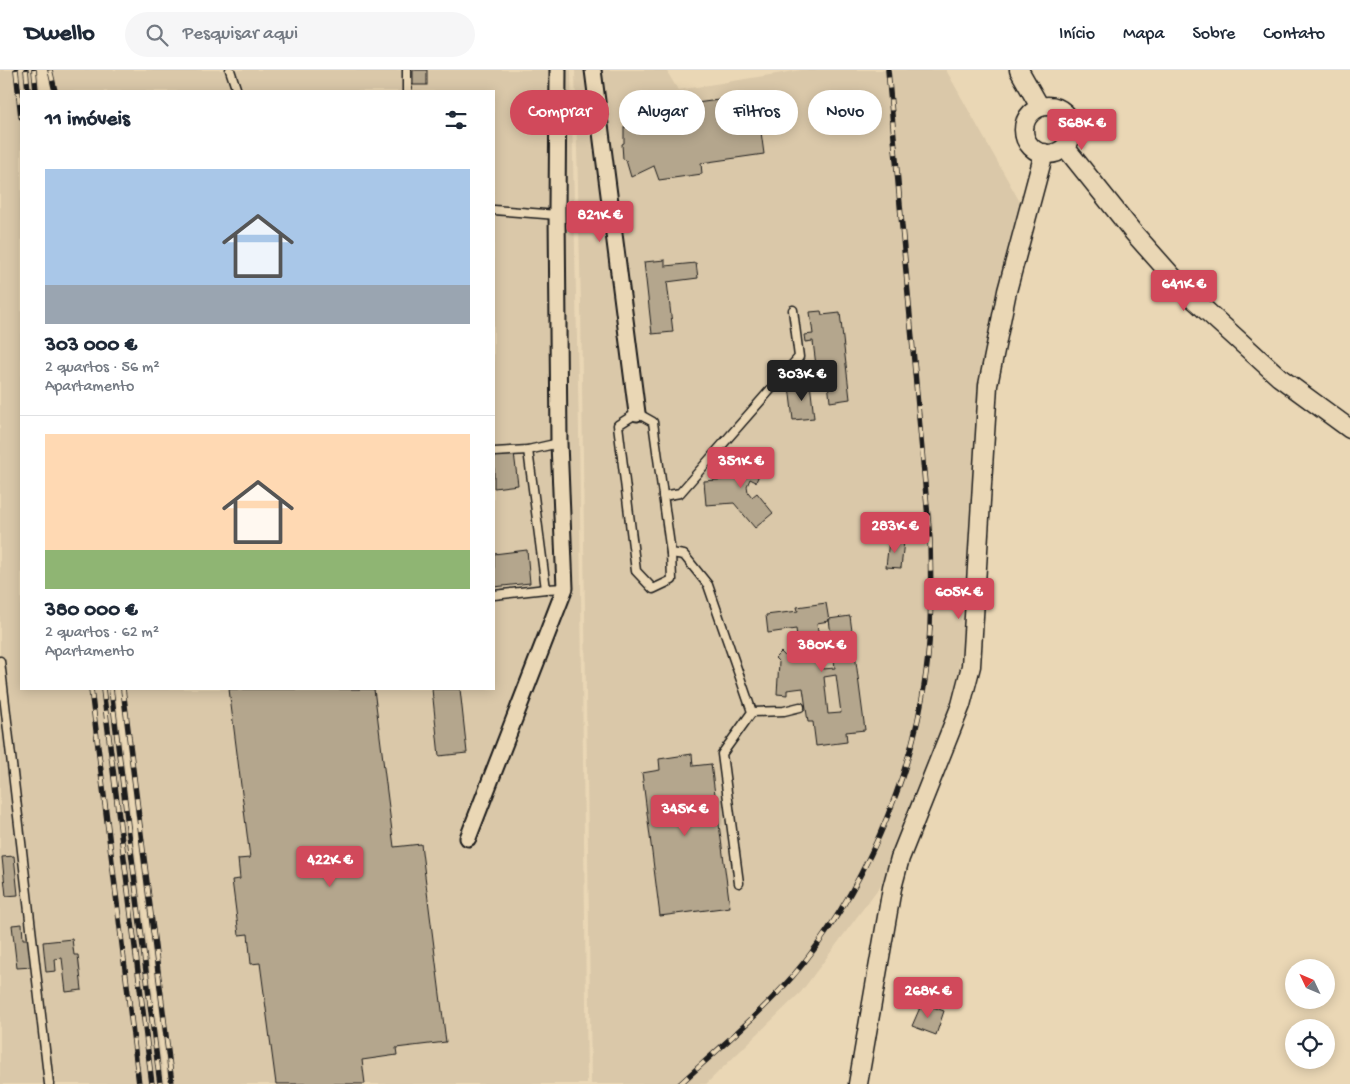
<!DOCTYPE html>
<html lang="pt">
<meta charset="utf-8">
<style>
:root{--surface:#fff;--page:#f6f6f7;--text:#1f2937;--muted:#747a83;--line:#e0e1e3;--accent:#d1495b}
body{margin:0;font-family:"Gochi Hand",sans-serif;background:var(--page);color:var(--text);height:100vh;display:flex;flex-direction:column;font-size:19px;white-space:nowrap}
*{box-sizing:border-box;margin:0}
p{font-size:16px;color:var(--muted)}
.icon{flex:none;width:28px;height:28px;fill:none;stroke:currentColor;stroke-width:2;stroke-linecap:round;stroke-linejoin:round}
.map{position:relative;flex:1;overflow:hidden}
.sheet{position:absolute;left:20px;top:20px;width:475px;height:600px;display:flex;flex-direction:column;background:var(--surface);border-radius:0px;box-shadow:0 2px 12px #0003}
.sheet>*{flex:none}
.banner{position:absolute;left:510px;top:20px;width:475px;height:45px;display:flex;gap:10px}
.needle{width:32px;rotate:314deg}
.buttons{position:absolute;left:1285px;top:889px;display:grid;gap:10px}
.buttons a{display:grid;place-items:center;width:50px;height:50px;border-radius:50%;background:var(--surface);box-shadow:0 2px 12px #0003;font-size:25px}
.price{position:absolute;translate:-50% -42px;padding:0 11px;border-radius:5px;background:var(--accent);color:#fff;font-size:16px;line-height:32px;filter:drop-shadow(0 1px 2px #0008)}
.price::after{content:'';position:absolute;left:50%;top:30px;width:15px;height:11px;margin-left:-8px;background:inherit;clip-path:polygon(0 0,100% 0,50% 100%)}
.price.on{background:#222;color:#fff}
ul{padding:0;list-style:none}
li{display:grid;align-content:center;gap:10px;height:265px;padding:0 25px}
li+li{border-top:1px solid var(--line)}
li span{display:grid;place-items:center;height:155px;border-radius:0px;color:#555}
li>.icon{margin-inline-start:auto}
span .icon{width:90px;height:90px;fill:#fffc;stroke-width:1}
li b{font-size:21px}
h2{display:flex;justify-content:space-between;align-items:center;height:60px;padding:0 25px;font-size:21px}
.tag{padding:0 18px;border-radius:22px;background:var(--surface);box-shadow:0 2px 12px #0003;font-size:18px;line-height:45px}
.tag.on{background:var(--accent);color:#fff}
header{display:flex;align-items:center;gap:30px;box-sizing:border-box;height:70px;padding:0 25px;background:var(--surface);border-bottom:1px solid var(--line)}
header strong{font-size:24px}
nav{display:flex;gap:28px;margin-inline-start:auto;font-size:18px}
.search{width:350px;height:45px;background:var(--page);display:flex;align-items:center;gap:12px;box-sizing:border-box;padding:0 18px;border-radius:28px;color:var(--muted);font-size:19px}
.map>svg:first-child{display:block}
</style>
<header>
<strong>Dwello</strong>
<div class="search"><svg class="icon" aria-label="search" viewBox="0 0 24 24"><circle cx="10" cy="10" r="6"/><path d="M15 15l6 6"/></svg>Pesquisar aqui</div>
<nav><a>Início</a><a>Mapa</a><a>Sobre</a><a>Contato</a></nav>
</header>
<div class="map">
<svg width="1350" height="1014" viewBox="0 0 1350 1014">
<rect width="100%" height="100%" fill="#ead7b5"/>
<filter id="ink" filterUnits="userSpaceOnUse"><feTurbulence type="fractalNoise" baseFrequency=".02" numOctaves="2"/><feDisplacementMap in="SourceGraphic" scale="10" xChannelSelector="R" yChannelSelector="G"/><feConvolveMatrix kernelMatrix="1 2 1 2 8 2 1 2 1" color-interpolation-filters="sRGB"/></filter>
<g filter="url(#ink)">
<g fill="#dac8a9">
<polygon points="0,0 38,0 41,21 21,21 21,619 115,619 165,1014 0,1014"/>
<polygon points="49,0 571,0 579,360 587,1014 168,1014 120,619 494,619 494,21 52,21"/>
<polygon points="575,0 666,0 678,20 801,0 946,0 1025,141 980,322 964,567 952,637 883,812 801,922 706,1014 591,1014 581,233"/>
</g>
<g fill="#b4a68d" stroke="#1c1c1c" fill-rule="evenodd">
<rect x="413" y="0" width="14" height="15"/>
<polygon points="756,25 764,84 701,93 702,104 659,110 654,96 631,107 626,90 623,89 622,74 624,73 624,57 657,59 659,38"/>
<polygon points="665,190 665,196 696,193 698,208 667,212 673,262 652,264 644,192"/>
<polygon points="821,241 822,245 840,243 850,329 830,332 827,302 817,304 813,271 805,272 804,265 813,264 810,242"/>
<polygon points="810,313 814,348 793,350 789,316"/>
<polygon points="743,378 766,387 756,412 750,409 747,416 748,422 752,427 757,423 773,443 755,458 734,433 706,435 704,411 730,409"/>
<polygon points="514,383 518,415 494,418 494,385"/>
<polygon points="889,470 904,471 901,498 886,497"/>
<polygon points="527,480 530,513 494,517 494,484"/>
<path d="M826,533L829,551L817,553L823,599L835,598L829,549L850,546L865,660L846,662L847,672L816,676L813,652H808L803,618L787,620V625L777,624L779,592L775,588L781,582L788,589L800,588L796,559L768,563L766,545L798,541L797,537ZM836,605L841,643L828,644L824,607Z"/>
<polygon points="229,619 374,619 394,777 421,774 446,972 396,978 397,985 362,990 365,1014 276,1014 260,893 251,894 248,864 239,865 232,810 240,809 238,789 250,788"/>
<polygon points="432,619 460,619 467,683 439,686"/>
<polygon points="692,684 693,696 711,694 730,837 660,846 642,703 660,700 659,689"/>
<polygon points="14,786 18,825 6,826 2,787"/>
<polygon points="22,854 23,869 29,869 32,897 17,898 12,855"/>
<polygon points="72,869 74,885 78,885 82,920 66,922 62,888 55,889 56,901 46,902 43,872"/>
<polygon points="922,933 944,941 936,965 912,956"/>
</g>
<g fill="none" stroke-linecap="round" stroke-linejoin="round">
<g stroke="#1c1c1c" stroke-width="11">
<g id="service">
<polyline points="230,0 237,21"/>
<polyline points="407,0 407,21"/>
<polyline points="494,140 557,145"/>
<polygon points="637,343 653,352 671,483 672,510 653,519 636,501 618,355"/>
<polyline points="559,373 528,380 546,519 565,518"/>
<polyline points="494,382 528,380"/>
<polyline points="663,426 680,423 799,287 793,240"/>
<polyline points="671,483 684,485 708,515 752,642 722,684 739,813"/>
<polyline points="494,525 546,519"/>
<polyline points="0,591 49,1014"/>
<polyline points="752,642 784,641 800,637"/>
</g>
</g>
<g stroke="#1c1c1c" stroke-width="19">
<g id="minor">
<polyline points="593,0 637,343"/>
<polyline points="468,768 565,518 559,373 557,142 558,0"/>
</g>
</g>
<g stroke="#1c1c1c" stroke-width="21">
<g id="tertiary">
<polyline points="1019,0 1040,37"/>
<circle cx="1048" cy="60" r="24"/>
<polyline points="1065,77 1133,162 1188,224 1279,307 1350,359"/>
<polyline points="858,1014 892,818 900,788 961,635 971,596 988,315 1007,221 1044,83"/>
</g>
</g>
<use href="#service" stroke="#ead7b5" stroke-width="8"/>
<use href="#minor" stroke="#ead7b5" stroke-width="15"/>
<use href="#tertiary" stroke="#ead7b5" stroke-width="18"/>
<g stroke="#1c1c1c" stroke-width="5.5">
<g id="rail">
<polyline points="16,0 21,47"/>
<polyline points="26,0 28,21"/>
<polyline points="34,0 36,21"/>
<polyline points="50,0 55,21"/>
<polyline points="91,619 139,1014"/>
<polyline points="103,619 152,1014"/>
<polyline points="111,619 160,1014"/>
<polyline points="123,619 172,1014"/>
<path d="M680,1014C718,979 758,946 792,907C861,827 913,707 926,603C932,559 931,514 930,470L888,0"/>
</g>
</g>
<use href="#rail" stroke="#ead7b5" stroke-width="4" stroke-dasharray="11" stroke-linecap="butt"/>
</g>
</g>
</svg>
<div class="buttons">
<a><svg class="needle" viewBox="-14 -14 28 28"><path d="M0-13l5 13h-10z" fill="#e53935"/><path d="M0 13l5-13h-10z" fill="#747a83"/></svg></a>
<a><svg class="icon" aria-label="locate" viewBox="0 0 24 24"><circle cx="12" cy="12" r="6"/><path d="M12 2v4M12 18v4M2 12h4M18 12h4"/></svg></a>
</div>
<b class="price" style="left:1082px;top:81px">568K €</b>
<b class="price" style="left:600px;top:173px">821K €</b>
<b class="price" style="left:1184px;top:242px">641K €</b>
<b class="price on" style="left:802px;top:332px">303K €</b>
<b class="price" style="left:741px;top:419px">351K €</b>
<b class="price" style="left:895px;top:484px">283K €</b>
<b class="price" style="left:959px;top:550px">605K €</b>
<b class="price" style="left:822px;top:603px">380K €</b>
<b class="price" style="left:685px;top:767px">345K €</b>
<b class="price" style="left:330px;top:818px">422K €</b>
<b class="price" style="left:928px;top:949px">268K €</b>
<div class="banner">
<a class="tag on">Comprar</a>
<a class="tag">Alugar</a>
<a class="tag">Filtros</a>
<a class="tag">Novo</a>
</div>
<section class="sheet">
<h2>11 imóveis<svg class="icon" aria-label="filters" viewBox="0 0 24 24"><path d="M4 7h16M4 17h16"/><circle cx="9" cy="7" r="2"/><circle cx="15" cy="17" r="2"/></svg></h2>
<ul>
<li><span style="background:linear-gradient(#a9c7e8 75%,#9aa5b1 0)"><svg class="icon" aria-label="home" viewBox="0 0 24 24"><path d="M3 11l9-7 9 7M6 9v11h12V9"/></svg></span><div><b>303 000 €</b><p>2 quartos · 56 m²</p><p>Apartamento</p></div></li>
<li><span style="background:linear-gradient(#ffd9b3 75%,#8fb573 0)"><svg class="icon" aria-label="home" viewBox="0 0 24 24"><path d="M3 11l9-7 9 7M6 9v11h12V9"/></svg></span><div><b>380 000 €</b><p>2 quartos · 62 m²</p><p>Apartamento</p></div></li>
</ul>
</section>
</div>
